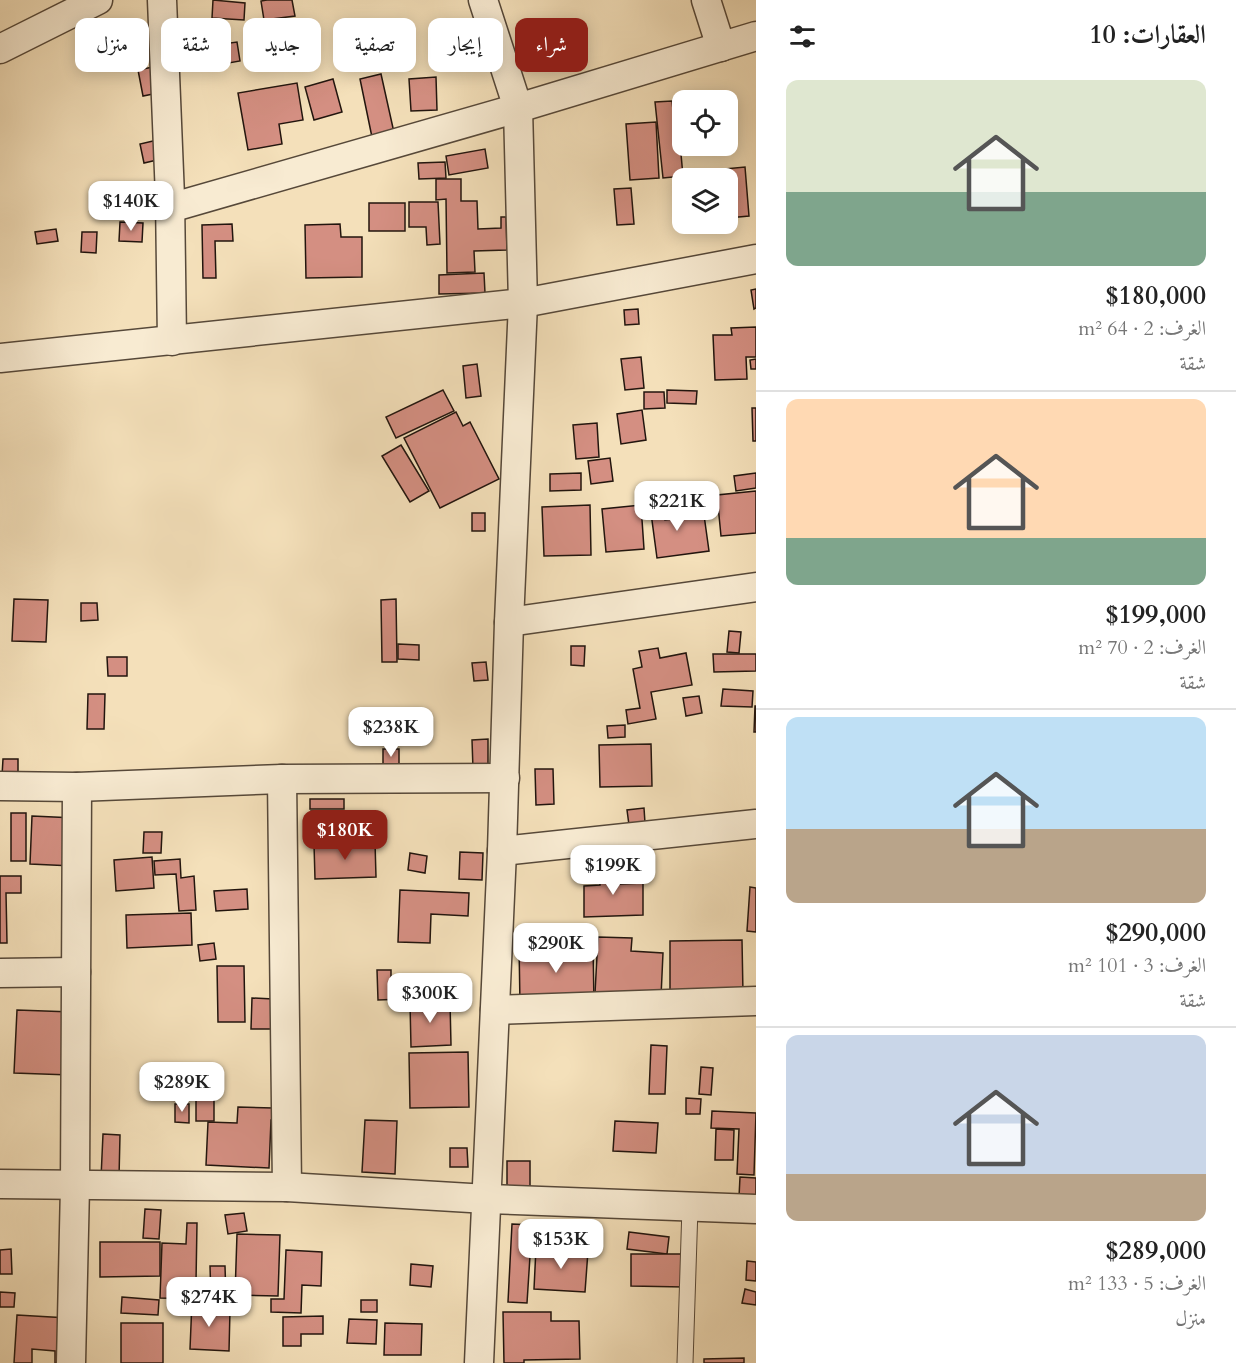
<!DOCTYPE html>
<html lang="ar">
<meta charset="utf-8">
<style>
:root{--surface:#fff;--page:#f2f2f2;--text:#222;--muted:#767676;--line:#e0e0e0;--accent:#8f2418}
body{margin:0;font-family:Cardo,Amiri,serif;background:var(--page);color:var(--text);direction:rtl;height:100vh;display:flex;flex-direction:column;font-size:22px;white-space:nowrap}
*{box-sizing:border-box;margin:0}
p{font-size:20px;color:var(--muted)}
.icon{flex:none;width:33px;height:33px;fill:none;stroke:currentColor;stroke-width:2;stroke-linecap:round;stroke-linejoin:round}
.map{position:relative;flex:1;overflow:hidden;direction:ltr}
.drawer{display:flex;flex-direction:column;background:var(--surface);width:480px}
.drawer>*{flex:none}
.hud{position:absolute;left:18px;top:18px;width:570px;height:54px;direction:rtl;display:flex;gap:12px}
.controls{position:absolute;left:672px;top:90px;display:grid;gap:12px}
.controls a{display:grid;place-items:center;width:66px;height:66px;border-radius:12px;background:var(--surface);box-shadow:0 3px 15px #0003;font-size:30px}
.price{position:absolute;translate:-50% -51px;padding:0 14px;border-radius:12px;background:#fff;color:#222;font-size:20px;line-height:39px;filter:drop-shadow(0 2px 3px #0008)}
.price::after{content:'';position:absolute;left:50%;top:36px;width:18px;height:14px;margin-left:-9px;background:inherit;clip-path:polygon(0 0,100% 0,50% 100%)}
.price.selected{background:var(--accent);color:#fff}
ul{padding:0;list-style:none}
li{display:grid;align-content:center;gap:12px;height:318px;padding:0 30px}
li+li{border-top:2px solid var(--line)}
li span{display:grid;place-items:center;height:186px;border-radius:12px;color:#555}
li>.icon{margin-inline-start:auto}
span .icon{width:108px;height:108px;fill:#fffc;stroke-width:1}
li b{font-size:26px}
h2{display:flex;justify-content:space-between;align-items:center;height:72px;padding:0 30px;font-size:26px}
.pill{padding:0 21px;border-radius:12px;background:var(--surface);box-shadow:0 3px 15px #0003;font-size:21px;line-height:54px}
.pill.selected{background:var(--accent);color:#fff}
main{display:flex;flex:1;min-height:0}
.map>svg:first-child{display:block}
</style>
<main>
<section class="drawer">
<h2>العقارات: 10<svg class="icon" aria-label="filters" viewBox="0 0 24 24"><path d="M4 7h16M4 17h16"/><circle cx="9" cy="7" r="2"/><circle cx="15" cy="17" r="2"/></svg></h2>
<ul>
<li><span style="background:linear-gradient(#dfe7d0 60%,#7fa58c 0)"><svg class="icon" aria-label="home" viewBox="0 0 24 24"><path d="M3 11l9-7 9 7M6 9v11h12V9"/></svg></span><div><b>$180,000</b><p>الغرف: 2 · 64 m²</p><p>شقة</p></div></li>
<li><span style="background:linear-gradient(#ffd9b3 75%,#7fa58c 0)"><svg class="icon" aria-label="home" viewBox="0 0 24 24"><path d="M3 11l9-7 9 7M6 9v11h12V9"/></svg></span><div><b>$199,000</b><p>الغرف: 2 · 70 m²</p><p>شقة</p></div></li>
<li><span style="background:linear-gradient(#bfe0f5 60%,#b9a48a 0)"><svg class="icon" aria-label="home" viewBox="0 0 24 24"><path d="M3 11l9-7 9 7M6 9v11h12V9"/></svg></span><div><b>$290,000</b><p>الغرف: 3 · 101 m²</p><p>شقة</p></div></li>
<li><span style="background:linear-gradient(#c9d6e8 75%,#b9a48a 0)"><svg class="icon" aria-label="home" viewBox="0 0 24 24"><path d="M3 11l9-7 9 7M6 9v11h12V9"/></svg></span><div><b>$289,000</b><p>الغرف: 5 · 133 m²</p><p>منزل</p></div></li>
</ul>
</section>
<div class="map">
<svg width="756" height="1363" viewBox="0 0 756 1363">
<rect width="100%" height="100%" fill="#f4e0ba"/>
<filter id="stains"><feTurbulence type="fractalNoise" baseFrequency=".00333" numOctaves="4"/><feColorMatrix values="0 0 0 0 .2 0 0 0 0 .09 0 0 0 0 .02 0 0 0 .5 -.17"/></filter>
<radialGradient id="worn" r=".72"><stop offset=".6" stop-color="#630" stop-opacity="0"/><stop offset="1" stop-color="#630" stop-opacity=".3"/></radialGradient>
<g fill="#d48f82" stroke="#22150e" stroke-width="1.5">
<polygon points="213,0 245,3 244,20 212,18"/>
<polygon points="267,0 292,0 295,16 264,20 261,1"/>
<polygon points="267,25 274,53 260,56 253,29"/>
<polygon points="388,41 395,59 374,68 366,49"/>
<polygon points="237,42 240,61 212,66 209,46"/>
<polygon points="578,45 580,65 551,69 548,49"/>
<polygon points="365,52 369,67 354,71 350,55"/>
<polygon points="158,66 163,92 143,96 138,70"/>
<polygon points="381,74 395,137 373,142 360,79"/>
<polygon points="436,77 437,110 411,111 409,79"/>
<polygon points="333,79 342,112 314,120 305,87"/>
<polygon points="297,83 303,120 279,124 282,144 248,150 238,93"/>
<polygon points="672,101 674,119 682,118 682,146 715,146 716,151 681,154 683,176 663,178 655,102"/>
<polygon points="656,122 659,178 630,180 626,124"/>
<polygon points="166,138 170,157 144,163 140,144"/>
<polygon points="485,149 488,168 449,175 446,156"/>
<polygon points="445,162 446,178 419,179 418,163"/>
<polygon points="745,167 749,216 728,218 728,178 705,178 704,171"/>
<polygon points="436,179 461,179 461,201 477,201 478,229 501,228 501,217 506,217 507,250 474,251 475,272 447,273 446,199 436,200"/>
<polygon points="631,188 634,224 617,225 614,189"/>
<polygon points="409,202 438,202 440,244 427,245 426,227 409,227"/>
<rect x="369" y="203" width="36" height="28"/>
<polygon points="120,222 143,223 142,242 119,241"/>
<polygon points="232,224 233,241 215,241 216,278 203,278 202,225"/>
<polygon points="340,224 341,237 362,237 362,277 306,278 305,225"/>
<polygon points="56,229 58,241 37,244 35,232"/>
<polygon points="82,232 97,232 96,253 81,252"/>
<polygon points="484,273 485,293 439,294 439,275"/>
<polygon points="756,289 756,308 754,309 751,290"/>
<polygon points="638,309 639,324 625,325 624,310"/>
<polygon points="756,327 756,357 746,357 747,379 715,380 713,335 732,335 731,328"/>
<polygon points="641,357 644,388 625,390 621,359"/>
<polygon points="756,359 756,369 751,369 750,360"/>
<polygon points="477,364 481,396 466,398 463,366"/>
<polygon points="443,390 454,411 396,438 386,417"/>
<polygon points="667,390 697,391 696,404 667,403"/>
<polygon points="644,392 664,392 665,408 644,409"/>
<polygon points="752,408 756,408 756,441 753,441"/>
<polygon points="642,410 646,440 621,444 617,414"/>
<polygon points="456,412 463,426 470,422 499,479 440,508 404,438"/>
<polygon points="597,423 599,457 576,459 573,425"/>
<polygon points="401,445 429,491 410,502 382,456"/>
<polygon points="610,458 613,481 591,484 588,461"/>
<polygon points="581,473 581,490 550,491 550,474"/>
<polygon points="756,473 756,488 736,491 734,476"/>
<polygon points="756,491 756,533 721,536 717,495"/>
<polygon points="663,496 665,520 704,515 709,551 657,558 649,498"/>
<polygon points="590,505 591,555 544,556 542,507"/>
<polygon points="641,505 644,549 606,552 602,509"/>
<rect x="472" y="513" width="13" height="18"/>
<polygon points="14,599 48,600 46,642 12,641"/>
<polygon points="396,599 397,662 382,662 381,600"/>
<polygon points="81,603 97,603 98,620 81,621"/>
<polygon points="729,631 741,632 739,653 727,652"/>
<polygon points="398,644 419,645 419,660 398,659"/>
<polygon points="571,646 585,646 584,666 571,665"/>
<polygon points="658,648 660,658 686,653 692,685 651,692 656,719 628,724 626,710 640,708 633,669 642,667 639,651"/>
<polygon points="713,654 756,654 756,671 714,672"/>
<polygon points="107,657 127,657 127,676 108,676"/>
<polygon points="486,662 488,680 474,681 472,663"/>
<polygon points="723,689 753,691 752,707 721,706"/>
<polygon points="88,694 105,694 104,729 87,729"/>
<polygon points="699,696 702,713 686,716 683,698"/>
<polygon points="755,706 756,706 756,732 754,732"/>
<polygon points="625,725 625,737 608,738 607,726"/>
<polygon points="488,739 488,769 473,769 472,740"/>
<polygon points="651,744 652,786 600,787 599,745"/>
<polygon points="383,749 399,749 399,767 383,768"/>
<polygon points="3,759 18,759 18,777 2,776"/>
<polygon points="535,769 553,769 554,804 536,805"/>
<rect x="310" y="799" width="34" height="10"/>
<polygon points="644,808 645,823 629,825 627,810"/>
<rect x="311" y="811" width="37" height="31"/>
<rect x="11" y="813" width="15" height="48"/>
<polygon points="32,816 75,818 73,866 30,864"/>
<polygon points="144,832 162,832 161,853 143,853"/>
<polygon points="375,842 376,877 315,879 314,844"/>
<polygon points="460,852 483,853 482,880 459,879"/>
<polygon points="410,853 427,856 425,873 408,870"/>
<polygon points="152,857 154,888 116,891 114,860"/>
<polygon points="180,859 181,878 194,876 196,910 179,911 176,874 155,875 154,861"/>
<polygon points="599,865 620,865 620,884 643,883 643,915 584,917 584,886 600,885"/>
<polygon points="0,876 21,876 21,893 6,893 7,943 0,943"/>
<polygon points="750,887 756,888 756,932 747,931"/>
<polygon points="247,889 248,909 216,911 214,891"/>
<polygon points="400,890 469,893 468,916 431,914 430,943 398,942"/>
<polygon points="191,913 192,945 127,948 126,915"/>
<polygon points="564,927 579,928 578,941 563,940"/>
<polygon points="598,937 632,938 631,951 663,953 661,997 595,993"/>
<polygon points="742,940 743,994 670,995 670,941"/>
<polygon points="214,943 216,959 200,961 198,945"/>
<polygon points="519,943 593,943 594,1004 520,1005"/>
<polygon points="217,966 244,966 245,1022 218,1022"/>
<polygon points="377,970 391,970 391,984 404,984 404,999 378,1000"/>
<polygon points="252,998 273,999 275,1029 251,1029"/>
<polygon points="450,1002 451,1045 411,1047 410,1004"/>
<polygon points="17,1010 72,1012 70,1075 14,1073"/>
<polygon points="651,1045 667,1046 665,1094 649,1094"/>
<polygon points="468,1052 469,1107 410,1108 409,1053"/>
<polygon points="701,1067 713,1068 711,1095 699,1094"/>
<polygon points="214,1078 214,1121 196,1121 196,1079"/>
<polygon points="686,1098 701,1099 700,1114 686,1114"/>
<polygon points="175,1104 189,1104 189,1123 175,1122"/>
<polygon points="238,1107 273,1108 287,1121 271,1120 269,1168 206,1165 208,1122 237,1123"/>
<polygon points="712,1111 756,1113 754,1175 737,1174 739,1129 711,1128"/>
<polygon points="365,1120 397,1121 395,1174 362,1172"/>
<polygon points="615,1121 658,1123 656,1153 613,1151"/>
<polygon points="716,1129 734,1130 733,1160 715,1160"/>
<polygon points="103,1134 120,1135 119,1178 101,1178"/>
<polygon points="450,1148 467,1148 468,1167 450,1167"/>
<rect x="507" y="1161" width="23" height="32"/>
<polygon points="740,1177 756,1178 756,1198 739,1197"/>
<polygon points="145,1209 161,1210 159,1239 143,1238"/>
<polygon points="244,1213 247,1231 228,1234 225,1215"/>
<polygon points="187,1223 197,1223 196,1282 208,1282 208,1299 160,1298 162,1243 186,1244"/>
<polygon points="512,1224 532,1225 527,1303 508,1302"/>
<polygon points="629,1232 669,1237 667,1254 627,1249"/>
<polygon points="237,1234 280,1235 278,1296 235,1295"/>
<polygon points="100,1242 160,1242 160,1276 100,1277"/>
<polygon points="536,1248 588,1251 585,1292 534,1289"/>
<polygon points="11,1249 12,1274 0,1274 0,1250"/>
<polygon points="286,1250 322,1252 321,1286 302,1285 301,1313 271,1312 271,1299 284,1299"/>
<polygon points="631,1254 684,1254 684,1287 631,1286"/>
<polygon points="747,1261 756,1262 756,1281 746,1280"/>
<polygon points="411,1264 433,1266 431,1287 410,1285"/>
<polygon points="210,1266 225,1266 226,1298 211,1298"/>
<polygon points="745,1289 756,1292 756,1305 742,1303"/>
<polygon points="0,1292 15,1293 14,1307 0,1307"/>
<polygon points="122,1297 159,1300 158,1315 121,1313"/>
<rect x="361" y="1300" width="16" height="12"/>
<polygon points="192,1301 212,1302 212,1309 230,1310 229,1351 190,1349"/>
<polygon points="503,1312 551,1312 551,1321 579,1321 580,1359 524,1360 524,1363 504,1363"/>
<polygon points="17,1315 68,1318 66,1363 55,1363 55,1351 32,1349 32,1363 14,1363"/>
<polygon points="323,1316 323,1334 301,1334 301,1346 283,1346 283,1317"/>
<polygon points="349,1319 377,1320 376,1344 347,1343"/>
<rect x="121" y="1323" width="42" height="40"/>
<polygon points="385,1323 422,1324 421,1355 384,1355"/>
<polygon points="744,1358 744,1363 704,1363 704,1359"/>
</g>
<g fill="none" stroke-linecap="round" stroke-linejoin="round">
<g stroke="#564839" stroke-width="17">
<polyline id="lane" points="685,1363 690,1207"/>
</g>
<g stroke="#564839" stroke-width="31">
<g id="street">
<polyline points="162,0 170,197 172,341"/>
<polyline points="706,0 721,47"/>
<polyline points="0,49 98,0"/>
<polyline points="170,208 518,108 756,36"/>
<polyline points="0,358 523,303 756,259"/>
<polyline points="509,622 756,587"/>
<polyline points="282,779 287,1187"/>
<polyline points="0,786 77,787 282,779 505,778"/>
<polyline points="502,851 756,824"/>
<polyline points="0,973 76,972"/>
<polyline points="495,1010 756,1001"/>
<polyline points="0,1184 287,1187 487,1199 756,1209"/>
<polyline points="71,1363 75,1186 77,787"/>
<polyline points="479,1363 502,851 509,622 523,303 518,108 483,0"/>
</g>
</g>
<use href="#lane" stroke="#f8ebd2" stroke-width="15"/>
<use href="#street" stroke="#f8ebd2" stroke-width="28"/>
</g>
<rect width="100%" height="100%" filter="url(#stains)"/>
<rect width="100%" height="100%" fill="url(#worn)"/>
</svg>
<div class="controls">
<a><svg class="icon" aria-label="locate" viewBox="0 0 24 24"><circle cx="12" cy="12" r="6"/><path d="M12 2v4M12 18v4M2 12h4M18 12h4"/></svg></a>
<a><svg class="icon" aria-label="layers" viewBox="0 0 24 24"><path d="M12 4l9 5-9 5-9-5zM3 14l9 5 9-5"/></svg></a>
</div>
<b class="price" style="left:131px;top:232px">$140K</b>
<b class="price" style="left:677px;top:532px">$221K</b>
<b class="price" style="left:391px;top:758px">$238K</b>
<b class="price selected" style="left:345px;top:861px">$180K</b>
<b class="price" style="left:613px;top:896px">$199K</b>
<b class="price" style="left:556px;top:974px">$290K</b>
<b class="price" style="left:430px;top:1024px">$300K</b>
<b class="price" style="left:182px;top:1113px">$289K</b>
<b class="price" style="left:561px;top:1270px">$153K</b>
<b class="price" style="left:209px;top:1328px">$274K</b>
<div class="hud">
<a class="pill selected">شراء</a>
<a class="pill">إيجار</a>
<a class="pill">تصفية</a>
<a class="pill">جديد</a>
<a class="pill">شقة</a>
<a class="pill">منزل</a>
</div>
</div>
</main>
